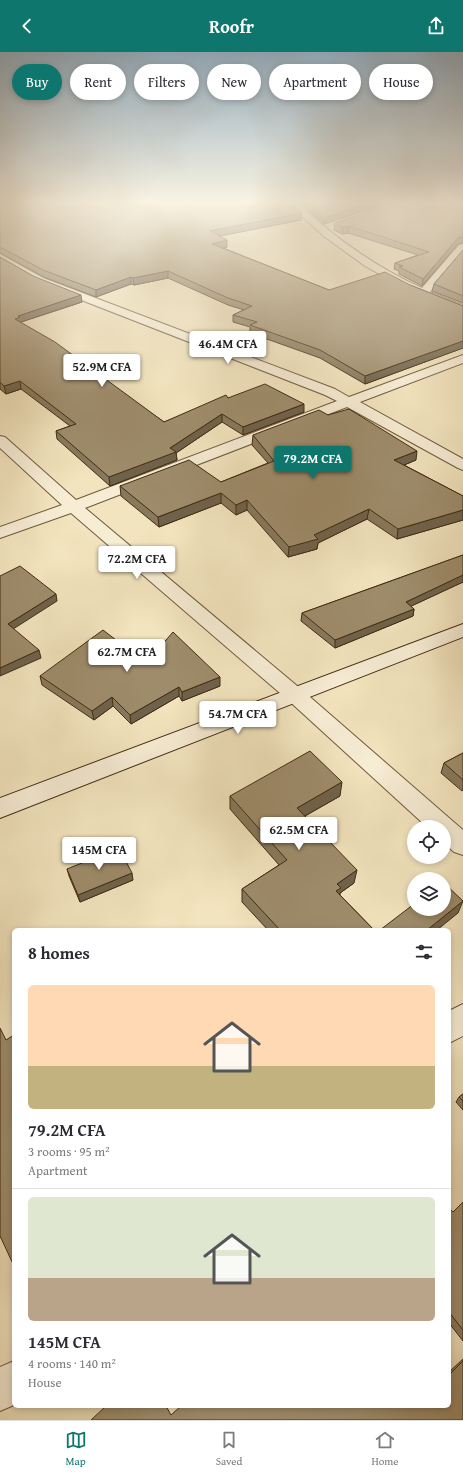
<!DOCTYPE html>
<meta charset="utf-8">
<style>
:root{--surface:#fff;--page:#f7f7f7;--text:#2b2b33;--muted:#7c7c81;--line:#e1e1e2;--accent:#0f766e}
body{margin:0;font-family:"Gentium Book Plus",serif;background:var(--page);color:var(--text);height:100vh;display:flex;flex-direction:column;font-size:15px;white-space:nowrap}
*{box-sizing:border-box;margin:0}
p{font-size:13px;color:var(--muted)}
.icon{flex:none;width:22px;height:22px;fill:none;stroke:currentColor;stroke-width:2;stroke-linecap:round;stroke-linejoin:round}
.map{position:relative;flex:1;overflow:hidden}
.drawer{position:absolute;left:12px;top:876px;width:439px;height:480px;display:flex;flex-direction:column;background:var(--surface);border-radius:6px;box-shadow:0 2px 6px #0003}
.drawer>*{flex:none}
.hud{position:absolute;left:12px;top:12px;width:439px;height:36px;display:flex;gap:8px}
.fabs{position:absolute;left:407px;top:768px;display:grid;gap:8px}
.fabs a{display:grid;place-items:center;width:44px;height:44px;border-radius:50%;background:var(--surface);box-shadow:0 2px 6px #0003;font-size:20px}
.price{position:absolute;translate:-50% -34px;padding:0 9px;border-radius:4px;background:#fff;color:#222;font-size:13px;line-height:26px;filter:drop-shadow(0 1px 2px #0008)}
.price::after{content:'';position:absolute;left:50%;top:24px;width:12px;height:9px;margin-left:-6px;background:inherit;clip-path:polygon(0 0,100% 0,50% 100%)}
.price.active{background:var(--accent);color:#fff}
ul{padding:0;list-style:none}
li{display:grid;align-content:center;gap:8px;height:212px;padding:0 16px}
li+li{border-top:1px solid var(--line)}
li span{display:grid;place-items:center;height:124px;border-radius:6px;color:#555}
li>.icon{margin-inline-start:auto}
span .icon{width:72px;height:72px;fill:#fffc;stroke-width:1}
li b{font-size:17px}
h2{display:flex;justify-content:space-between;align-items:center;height:48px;padding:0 16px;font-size:17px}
.pill{padding:0 14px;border-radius:18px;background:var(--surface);box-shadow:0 2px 6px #0003;font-size:14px;line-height:36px}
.pill.active{background:var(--accent);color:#fff}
header{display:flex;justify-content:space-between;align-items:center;height:52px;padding:0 16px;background:var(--accent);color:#fff;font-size:18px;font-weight:700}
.tab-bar{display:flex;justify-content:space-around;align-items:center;height:56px;border-top:1px solid var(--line);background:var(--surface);font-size:11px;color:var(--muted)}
.tab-bar a{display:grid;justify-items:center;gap:2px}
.tab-bar .active{color:var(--accent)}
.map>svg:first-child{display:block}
</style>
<header><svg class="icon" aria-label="back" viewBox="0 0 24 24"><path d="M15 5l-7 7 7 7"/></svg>Roofr<svg class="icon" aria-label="share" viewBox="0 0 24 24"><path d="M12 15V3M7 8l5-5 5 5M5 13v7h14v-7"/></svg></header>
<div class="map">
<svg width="463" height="1368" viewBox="0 0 463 1368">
<rect width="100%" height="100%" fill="#f2e4be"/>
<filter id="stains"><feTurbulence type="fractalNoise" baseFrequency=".005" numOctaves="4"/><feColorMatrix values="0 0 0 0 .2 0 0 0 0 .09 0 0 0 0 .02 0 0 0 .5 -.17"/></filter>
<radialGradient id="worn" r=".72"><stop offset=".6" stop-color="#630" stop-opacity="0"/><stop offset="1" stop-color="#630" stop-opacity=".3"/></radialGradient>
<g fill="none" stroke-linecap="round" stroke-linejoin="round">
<g stroke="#6f5a3c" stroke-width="2">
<g id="street">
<path d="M286,150H296C334,185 375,215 422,236L459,193L463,192V201L430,240L463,253V261L410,239L365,214L325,185Z"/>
<polygon points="0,202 43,226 335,337 349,345 463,303 463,311 360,350 463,407 463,418 458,416 347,355 85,456 302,638 463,778 463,803 454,800 444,791 444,775 427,775 288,648 71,461 0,486 0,475 62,453 0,396 0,384 5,385 76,448 337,349 325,343 35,230 0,209"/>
<polygon points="463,952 463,984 449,991 449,959"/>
<polygon points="14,1309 14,1353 0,1359 0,1315"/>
</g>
</g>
<g stroke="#432c11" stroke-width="2">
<polygon id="secondary" points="463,572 463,585 0,766 0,746"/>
</g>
<use href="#street" fill="#f7edd5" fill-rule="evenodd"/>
<use href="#secondary" fill="#f7edd5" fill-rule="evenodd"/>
</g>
<g fill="#88785c" stroke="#432c11">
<polygon points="0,150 301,168 219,184 227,195 223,196 329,238 410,233 463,254 463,296 365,332 320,306 250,281 250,275 233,270 233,263 244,258 228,253 168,226 134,233 131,232 96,245 44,225 0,201"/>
<polygon points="299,150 392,150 324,172"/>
<polygon points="335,171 458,192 422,234 399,222 399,219 394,217 395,211 418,203 348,181 342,182 334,178"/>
<polygon points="463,198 463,251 432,239 434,232"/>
<polygon points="0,205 33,224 82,250 21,270 21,271 164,370 228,346 304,360 243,383 222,370 176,401 177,408 110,434 57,387 56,379 70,374 21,337 6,342 0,337"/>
<polygon points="253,383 416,408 404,413 463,444 463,468 397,487 367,467 318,491 317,497 288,505 247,458 236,463 221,451 159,475 121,444 120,434 221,430 268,411 252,393"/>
<polygon points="463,503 463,531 463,530 411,554 414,557 413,564 335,596 301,569 302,561"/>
<polygon points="146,611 220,634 182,649 179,644 131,672 113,654 94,668 42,633 40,624"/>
<polygon points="463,701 463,738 462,739 441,721 444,711"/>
<polygon points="230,744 340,744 305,764 354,831 340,841 340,843 374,878 268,878 242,850 242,837 279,813 230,757"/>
<polygon points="67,817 133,828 80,850 69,824"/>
<polygon points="463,1042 463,1058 456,1050 459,1045"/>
<polygon points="463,1150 463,1289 449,1271 449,1156 453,1160"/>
<polygon points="463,1307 463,1368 91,1368 172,1363 449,1354 449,1320"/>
</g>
<g fill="#6f624b" stroke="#432c11">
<polygon points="373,150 392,150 324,172 324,166"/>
<polygon points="302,161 301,168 210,186 210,179"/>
<polygon points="349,174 348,181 342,182 342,176"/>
<polygon points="459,185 463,185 463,191 458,192 422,234 423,227"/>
<polygon points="227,188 227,195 213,198 212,192"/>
<polygon points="168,219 168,226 134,233 133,226"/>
<polygon points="131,225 131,232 96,245 96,238"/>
<polygon points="81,243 82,250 21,270 22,273 15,267 18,264"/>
<polygon points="463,289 463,296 365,332 365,324"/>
<polygon points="20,329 21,337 6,342 4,334"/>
<polygon points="304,352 304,360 243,383 243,375"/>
<polygon points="222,362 222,370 176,401 177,408 110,434 109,425 170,396"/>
<polygon points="417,399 416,408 392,418 394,408"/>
<polygon points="221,441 221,451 159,475 158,465"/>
<polygon points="247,448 247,458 236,463 236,453"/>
<polygon points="369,457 367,467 318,491 317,497 288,505 289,495"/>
<polygon points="463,458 463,468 397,487 398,477"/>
<polygon points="463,523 463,530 405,557 406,550"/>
<polygon points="56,542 57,549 10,579 8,572"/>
<polygon points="414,557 413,564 335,596 335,588"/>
<polygon points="39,598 41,606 0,624 0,616"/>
<polygon points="220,625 220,634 182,649 182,640"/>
<polygon points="179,635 179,644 131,672 130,663"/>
<polygon points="112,645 113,654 94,668 92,659"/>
<polygon points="342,730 340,744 296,769 297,756"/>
<polygon points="357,818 354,831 340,841 339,848 333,852 337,832"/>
<polygon points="132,821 133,828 80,850 78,843"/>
<polygon points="463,849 458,861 437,878 427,878"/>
</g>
<g fill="#9e8c6b" stroke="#432c11">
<polygon points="0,150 291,150 302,161 210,179 227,188 212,192 329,238 385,220 410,233 463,254 463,289 365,324 320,298 250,273 257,270 233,263 252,254 228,246 168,219 133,226 131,225 96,238 43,218 0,195"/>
<polygon points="306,150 373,150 324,166"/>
<polygon points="398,150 463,150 463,185 459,185 423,227 399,215 403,214 395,211 429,200 349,174 342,176 335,171"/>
<polygon points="463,198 463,244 434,232"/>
<polygon points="0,205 33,224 81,243 18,264 20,265 15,267 55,290 164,370 226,343 228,346 265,332 304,352 243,375 222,362 170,396 176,400 109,425 56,379 76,372 20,329 4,334 0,330"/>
<polygon points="349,357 417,399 394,408 463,444 463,458 398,477 369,457 314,483 318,487 289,495 247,448 236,453 221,441 158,465 120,434 189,408 221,430 274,409 253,383 319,358 328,363"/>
<polygon points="463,503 463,523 406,550 414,557 335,588 302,561"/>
<polygon points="20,514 56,542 8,572 39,598 0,616 0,524"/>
<polygon points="103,578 146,611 173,580 220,625 182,640 179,635 130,663 112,645 92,659 40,624"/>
<polygon points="310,699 342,730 297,756 357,818 337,832 341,836 336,839 374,878 280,878 242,837 287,808 230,744"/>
<polygon points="463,701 463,728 444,711"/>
<polygon points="119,796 132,821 78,843 67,817"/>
<polygon points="444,831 463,849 427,878 380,878 414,852 414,857 444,857"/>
<polygon points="0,976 6,988 14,983 14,1214 0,1184"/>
<polygon points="463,1042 463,1049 459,1045"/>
<polygon points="463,1150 463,1278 449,1260 449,1156 453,1160"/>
<polygon points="463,1309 463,1368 91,1368 106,1354 166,1354 171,1363 181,1354 449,1354 449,1323"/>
</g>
<linearGradient id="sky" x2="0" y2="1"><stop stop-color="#94aec0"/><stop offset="0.44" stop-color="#f9f3e2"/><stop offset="1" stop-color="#f9f3e2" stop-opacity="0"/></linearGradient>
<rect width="463" height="342" fill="url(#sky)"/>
<rect width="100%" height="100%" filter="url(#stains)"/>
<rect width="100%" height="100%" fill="url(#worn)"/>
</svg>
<div class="fabs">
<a><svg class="icon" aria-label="locate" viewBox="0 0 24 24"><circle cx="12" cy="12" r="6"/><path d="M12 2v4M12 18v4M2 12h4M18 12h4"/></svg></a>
<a><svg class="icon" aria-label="layers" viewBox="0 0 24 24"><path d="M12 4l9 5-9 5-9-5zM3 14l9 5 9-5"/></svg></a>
</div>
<b class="price" style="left:228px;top:313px">46.4M CFA</b>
<b class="price" style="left:102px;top:336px">52.9M CFA</b>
<b class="price active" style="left:313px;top:428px">79.2M CFA</b>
<b class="price" style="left:137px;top:528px">72.2M CFA</b>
<b class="price" style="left:127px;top:621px">62.7M CFA</b>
<b class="price" style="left:238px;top:683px">54.7M CFA</b>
<b class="price" style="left:299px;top:799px">62.5M CFA</b>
<b class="price" style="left:99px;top:819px">145M CFA</b>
<div class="hud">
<a class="pill active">Buy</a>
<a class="pill">Rent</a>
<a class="pill">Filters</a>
<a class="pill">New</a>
<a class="pill">Apartment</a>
<a class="pill">House</a>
</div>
<section class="drawer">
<h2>8 homes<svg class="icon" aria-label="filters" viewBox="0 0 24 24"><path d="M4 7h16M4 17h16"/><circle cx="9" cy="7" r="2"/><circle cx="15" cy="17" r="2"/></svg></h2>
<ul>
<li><span style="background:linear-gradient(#ffd9b3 65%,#c2b280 0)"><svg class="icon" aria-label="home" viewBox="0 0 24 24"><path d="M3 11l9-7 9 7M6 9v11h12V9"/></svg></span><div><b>79.2M CFA</b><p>3 rooms · 95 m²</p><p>Apartment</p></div></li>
<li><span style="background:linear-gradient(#dfe7d0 65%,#b9a48a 0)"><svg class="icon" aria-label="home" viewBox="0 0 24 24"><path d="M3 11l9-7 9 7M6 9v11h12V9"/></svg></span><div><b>145M CFA</b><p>4 rooms · 140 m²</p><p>House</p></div></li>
</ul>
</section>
</div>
<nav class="tab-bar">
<a class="active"><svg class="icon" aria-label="map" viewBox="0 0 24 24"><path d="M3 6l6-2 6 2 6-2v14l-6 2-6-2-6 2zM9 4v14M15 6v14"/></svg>Map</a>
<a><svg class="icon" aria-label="saved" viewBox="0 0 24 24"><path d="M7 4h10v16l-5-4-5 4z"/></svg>Saved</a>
<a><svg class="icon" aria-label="home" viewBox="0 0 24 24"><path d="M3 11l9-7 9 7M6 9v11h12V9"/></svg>Home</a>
</nav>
